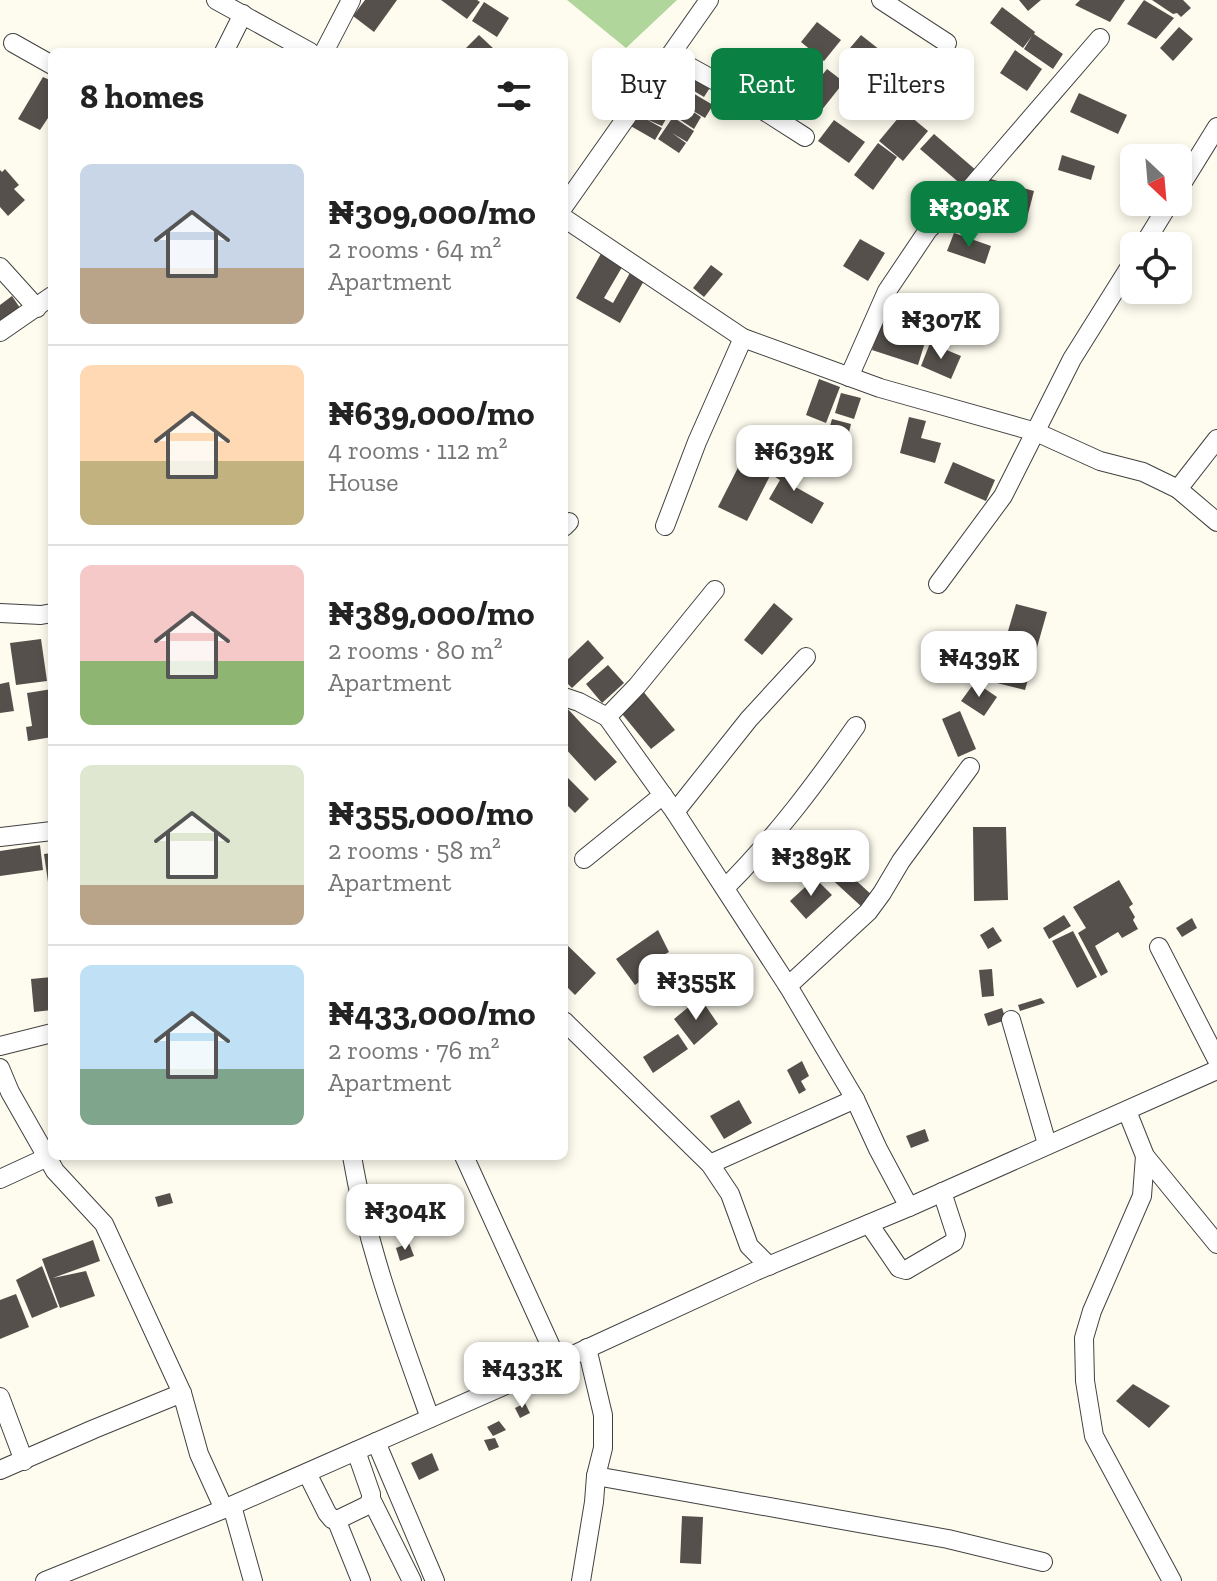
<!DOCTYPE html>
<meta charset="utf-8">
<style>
:root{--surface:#fff;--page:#f2f2f2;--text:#222;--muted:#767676;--line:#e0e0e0;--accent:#0b8043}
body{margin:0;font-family:"Zilla Slab",serif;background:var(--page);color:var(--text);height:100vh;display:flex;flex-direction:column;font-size:30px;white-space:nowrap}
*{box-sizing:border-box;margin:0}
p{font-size:26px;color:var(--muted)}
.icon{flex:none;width:44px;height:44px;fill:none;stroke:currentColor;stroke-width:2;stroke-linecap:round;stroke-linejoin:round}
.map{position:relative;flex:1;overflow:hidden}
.sheet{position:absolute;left:48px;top:48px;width:520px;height:1112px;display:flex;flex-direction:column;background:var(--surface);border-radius:12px;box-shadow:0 4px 12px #0003}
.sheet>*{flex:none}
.hud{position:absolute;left:592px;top:48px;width:504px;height:72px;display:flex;gap:16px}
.needle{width:52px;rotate:154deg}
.buttons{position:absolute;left:1120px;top:144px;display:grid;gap:16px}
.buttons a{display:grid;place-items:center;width:72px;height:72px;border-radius:12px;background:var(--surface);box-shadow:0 4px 12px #0003;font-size:40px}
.price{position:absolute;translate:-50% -68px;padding:0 18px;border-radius:16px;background:#fff;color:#222;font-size:26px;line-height:52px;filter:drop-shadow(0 2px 4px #0008)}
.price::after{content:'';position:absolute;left:50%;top:48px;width:24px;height:18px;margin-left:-12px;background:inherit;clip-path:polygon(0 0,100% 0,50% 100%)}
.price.on{background:var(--accent);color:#fff}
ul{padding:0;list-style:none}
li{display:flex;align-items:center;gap:24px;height:200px;padding:0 32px}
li+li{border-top:2px solid var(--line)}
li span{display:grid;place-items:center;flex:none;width:224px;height:160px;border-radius:12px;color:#555}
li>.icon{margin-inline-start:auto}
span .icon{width:96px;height:96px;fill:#fffc;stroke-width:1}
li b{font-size:34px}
h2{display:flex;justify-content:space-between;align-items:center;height:96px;padding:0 32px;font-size:34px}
.pill{padding:0 28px;border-radius:12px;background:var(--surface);box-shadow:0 4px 12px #0003;font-size:28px;line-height:72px}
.pill.on{background:var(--accent);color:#fff}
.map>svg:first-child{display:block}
</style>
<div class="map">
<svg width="1217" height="1581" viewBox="0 0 1217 1581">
<rect width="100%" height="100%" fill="#fefcef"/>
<polygon fill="#b1d69b" points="567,0 677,0 626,48"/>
<g fill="#55504b">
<polygon points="365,0 397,0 374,32 353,16"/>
<polygon points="441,0 477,0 480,2 467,19"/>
<polygon points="1019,0 1041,0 1028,11"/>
<polygon points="1080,0 1125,0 1110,22 1075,5"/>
<polygon points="1144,0 1174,18 1156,39 1127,24"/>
<polygon points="1152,0 1183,0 1191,8 1181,17 1177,13 1173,14"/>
<polygon points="484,2 509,18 497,37 472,21"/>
<polygon points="1002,7 1035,32 1034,34 1063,54 1053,69 1024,49 1032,36 1023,48 990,23"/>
<polygon points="817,22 841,40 824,61 801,42"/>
<polygon points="1179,27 1193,39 1173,61 1160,48"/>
<polygon points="479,35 494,49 491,52 462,52"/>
<polygon points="861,35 880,50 857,77 839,61"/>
<polygon points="1015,50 1042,69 1027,91 1000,73"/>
<polygon points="879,53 899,68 880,92 861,77"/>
<polygon points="910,56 932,73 904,108 883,91"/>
<polygon points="827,69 844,82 817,116 800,103"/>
<polygon points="686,71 711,86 704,97 679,82"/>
<polygon points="43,77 52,81 52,112 40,130 18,119"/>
<polygon points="681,86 713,105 705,118 683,105 701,117 694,129 673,115 680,103 674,99"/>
<polygon points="1079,93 1127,115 1118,134 1070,112"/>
<polygon points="646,103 669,114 662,126 646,119 662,128 655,140 629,125"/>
<polygon points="904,111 928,131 903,161 879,141"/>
<polygon points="673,117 694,131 687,142 672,133 686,143 679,153 658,139"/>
<polygon points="834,120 865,142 849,163 818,141"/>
<polygon points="934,134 977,171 963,186 920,149"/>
<polygon points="878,143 897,157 873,190 854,175"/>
<polygon points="1062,155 1095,166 1091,180 1058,170"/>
<polygon points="5,169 19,185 14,189 25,200 8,216 0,207 0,170 2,172"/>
<polygon points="987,178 1034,191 1027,218 979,205"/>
<polygon points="954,233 991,246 985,264 947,251"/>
<polygon points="860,239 885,253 868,281 843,266"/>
<polygon points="603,250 625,262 604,298 613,303 631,271 645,279 620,323 576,298"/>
<polygon points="711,265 723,274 704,297 693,288"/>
<polygon points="12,296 22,311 0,323 0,305"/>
<polygon points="880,324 926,339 918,365 872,350"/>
<polygon points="930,343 961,356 951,379 921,366"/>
<polygon points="819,379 840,387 826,423 806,415"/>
<polygon points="841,393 861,398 854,419 835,413"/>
<polygon points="909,417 926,421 921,438 941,443 935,463 900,453"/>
<polygon points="832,419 851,424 846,445 826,440"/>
<polygon points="790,430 841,449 832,473 781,454"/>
<polygon points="747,450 776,464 747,521 718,507"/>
<polygon points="782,457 801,468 792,485 824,503 812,524 769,499 780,480 772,475"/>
<polygon points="953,462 995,480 986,501 944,483"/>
<polygon points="774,603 793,619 762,655 744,640"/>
<polygon points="1016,604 1047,612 1025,690 993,682"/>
<polygon points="41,639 47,681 16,685 10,643"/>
<polygon points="588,640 604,658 572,688 564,680 564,663"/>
<polygon points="608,665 624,683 602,703 586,684"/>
<polygon points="9,682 14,711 0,713 0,684"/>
<polygon points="975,682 997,697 984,716 961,701"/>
<polygon points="52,689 52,737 28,741 26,727 32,726 27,693"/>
<polygon points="642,690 675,730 651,749 618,709"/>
<polygon points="566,707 617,762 595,781 564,747 564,709"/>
<polygon points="960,711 976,749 958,757 942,719"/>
<polygon points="564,774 589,799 575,813 564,802"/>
<polygon points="973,827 1006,827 1008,900 974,901"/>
<polygon points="40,845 43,870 0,876 0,851"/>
<polygon points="52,853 52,896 50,896 44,854"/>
<polygon points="836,862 874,897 863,908 826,874"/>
<polygon points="815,878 832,895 806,919 790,901"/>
<polygon points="1119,880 1133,904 1129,907 1135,917 1133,920 1138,929 1122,938 1118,932 1095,946 1108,972 1101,976 1078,933 1086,928 1073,907"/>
<polygon points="1064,915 1071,926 1049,939 1043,928"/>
<polygon points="1192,918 1197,928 1182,937 1176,928"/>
<polygon points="993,927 1002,941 988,949 980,935"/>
<polygon points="658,930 669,952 655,960 654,971 635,985 616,959"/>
<polygon points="1073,931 1097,977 1077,988 1052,941"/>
<polygon points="564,942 596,973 575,995 564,984"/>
<polygon points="992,969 994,996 982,997 979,970"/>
<polygon points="52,977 52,1010 34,1012 31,979"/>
<polygon points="1041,998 1045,1003 1020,1011 1018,1005"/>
<polygon points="703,1002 718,1024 694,1045 674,1019 691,1005 696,1009"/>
<polygon points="1002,1008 1006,1020 988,1026 984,1014"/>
<polygon points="678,1034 688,1049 653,1073 643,1057"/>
<polygon points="802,1061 809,1076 801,1081 806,1090 799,1094 787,1070"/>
<polygon points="739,1100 752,1123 724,1139 710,1116"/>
<polygon points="925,1129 929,1141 911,1148 906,1136"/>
<polygon points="170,1193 173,1203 158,1207 155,1197"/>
<polygon points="93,1240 100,1261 53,1278 86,1271 95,1296 60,1308 42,1259"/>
<polygon points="409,1243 414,1256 400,1261 396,1248"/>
<polygon points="42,1266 58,1307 32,1318 16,1280"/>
<polygon points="16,1294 29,1327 0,1339 0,1300"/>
<polygon points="1133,1384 1170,1406 1149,1428 1116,1401"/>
<polygon points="525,1403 530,1413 520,1418 515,1408"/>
<polygon points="499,1421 506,1430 493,1436 487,1427"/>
<polygon points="495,1438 499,1447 489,1451 484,1440"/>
<polygon points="432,1453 439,1470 419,1480 411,1463"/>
<polygon points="682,1516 703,1517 701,1564 680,1563"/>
</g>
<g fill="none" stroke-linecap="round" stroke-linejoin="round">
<g stroke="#414141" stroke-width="20">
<g id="minor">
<polyline points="216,0 310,52"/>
<polyline points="881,0 947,43"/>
<polyline points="13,43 52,65"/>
<polyline points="224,52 243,14"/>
<polyline points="324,52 351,0"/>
<polyline points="672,54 690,67 730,89 805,137"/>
<polyline points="1178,190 1217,127"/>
<polyline points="564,206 709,0"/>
<polyline points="564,218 743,338 880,388 1036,432 1100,461 1143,472 1178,489 1217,522"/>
<polyline points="1143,246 1170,202"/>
<polyline points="0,267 37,308"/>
<polyline points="0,332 52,296"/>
<polyline points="849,377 887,291 928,230 974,184 1100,38"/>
<polyline points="1178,489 1217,439"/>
<polyline points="665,526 697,442 743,338"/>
<polyline points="564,527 569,522"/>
<polyline points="938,584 1003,496 1072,359 1134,260"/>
<polyline points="0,613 41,615 52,613"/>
<polyline points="564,697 579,702 607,717 675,812 788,986 855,1099 878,1149 909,1207"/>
<polyline points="607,717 637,686 715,590"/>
<polyline points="675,812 749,719 806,657"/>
<polyline points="0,837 52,831"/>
<polyline points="584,859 663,795"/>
<path d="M725,888C775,838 816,783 856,726"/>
<polyline points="1159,947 1217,1060"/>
<polyline points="788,986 868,912 882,893 901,861 970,767"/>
<polyline points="1011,1020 1047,1144"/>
<polyline points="564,1021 710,1164 730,1194 749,1246 769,1266"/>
<polyline points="0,1046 52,1033"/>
<polyline points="0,1068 10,1092 55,1171 104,1224 182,1393 199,1454 224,1509"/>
<polyline points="1127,1111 1145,1156 1217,1244"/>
<path d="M352,1156C367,1246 399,1332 430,1418"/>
<polyline points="464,1156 558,1362"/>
<polyline points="1145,1156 1142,1196 1092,1311 1084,1338 1085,1381 1094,1436 1172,1581"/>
<polyline points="710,1164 855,1099"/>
<polyline points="0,1179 52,1155"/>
<polyline points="869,1224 899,1268 906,1270 954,1242 956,1235 942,1192"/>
<polyline points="0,1397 24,1461"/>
<polyline points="376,1442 435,1581"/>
<polyline points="0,1470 94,1429 182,1393"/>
<polyline points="307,1473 327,1513 332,1519 339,1519 368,1505 371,1499 371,1494 356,1451"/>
<polyline points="596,1476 948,1539 1043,1562"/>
<polyline points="371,1499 412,1581"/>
<polyline points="232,1506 253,1581"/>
<polyline points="336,1519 361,1581"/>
<polyline points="45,1581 224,1509 558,1362 756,1271 909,1207 1217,1070"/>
<polyline points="581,1581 594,1502 596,1476 603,1448 603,1415 587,1348"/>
</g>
</g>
<use href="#minor" stroke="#fff" stroke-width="18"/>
</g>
</svg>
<div class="buttons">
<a><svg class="needle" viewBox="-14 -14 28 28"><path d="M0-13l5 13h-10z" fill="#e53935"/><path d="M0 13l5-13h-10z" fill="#767676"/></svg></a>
<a><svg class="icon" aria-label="locate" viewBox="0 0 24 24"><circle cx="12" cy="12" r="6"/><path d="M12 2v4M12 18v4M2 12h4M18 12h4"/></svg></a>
</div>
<b class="price on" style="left:969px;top:249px">₦309K</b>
<b class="price" style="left:941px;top:361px">₦307K</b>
<b class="price" style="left:794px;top:493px">₦639K</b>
<b class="price" style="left:979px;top:699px">₦439K</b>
<b class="price" style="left:811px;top:898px">₦389K</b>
<b class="price" style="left:696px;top:1022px">₦355K</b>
<b class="price" style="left:405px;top:1252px">₦304K</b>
<b class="price" style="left:522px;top:1410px">₦433K</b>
<div class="hud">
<a class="pill">Buy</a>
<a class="pill on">Rent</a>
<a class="pill">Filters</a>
</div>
<section class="sheet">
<h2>8 homes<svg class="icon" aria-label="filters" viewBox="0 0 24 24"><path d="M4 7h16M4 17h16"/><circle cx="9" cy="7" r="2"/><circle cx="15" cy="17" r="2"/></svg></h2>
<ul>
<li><span style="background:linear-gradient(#c9d6e8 65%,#b9a48a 0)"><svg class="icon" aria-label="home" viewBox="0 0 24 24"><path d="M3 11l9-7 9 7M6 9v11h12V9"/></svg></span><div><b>₦309,000/mo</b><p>2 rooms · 64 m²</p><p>Apartment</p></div></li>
<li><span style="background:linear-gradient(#ffd9b3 60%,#c2b280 0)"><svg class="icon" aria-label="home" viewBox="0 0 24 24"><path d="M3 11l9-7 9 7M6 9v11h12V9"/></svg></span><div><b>₦639,000/mo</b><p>4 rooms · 112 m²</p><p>House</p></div></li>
<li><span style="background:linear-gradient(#f6c9c9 60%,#8fb573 0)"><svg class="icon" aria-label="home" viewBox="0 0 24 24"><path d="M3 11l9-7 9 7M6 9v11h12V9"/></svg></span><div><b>₦389,000/mo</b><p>2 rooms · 80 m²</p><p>Apartment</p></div></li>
<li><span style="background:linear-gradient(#dfe7d0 75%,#b9a48a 0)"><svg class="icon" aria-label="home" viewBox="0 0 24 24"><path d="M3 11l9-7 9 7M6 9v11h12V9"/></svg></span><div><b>₦355,000/mo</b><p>2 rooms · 58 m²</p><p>Apartment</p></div></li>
<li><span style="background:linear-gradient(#bfe0f5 65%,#7fa58c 0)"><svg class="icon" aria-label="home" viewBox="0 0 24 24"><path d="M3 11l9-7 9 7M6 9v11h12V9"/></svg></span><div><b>₦433,000/mo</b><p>2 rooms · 76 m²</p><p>Apartment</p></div></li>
</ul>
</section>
</div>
